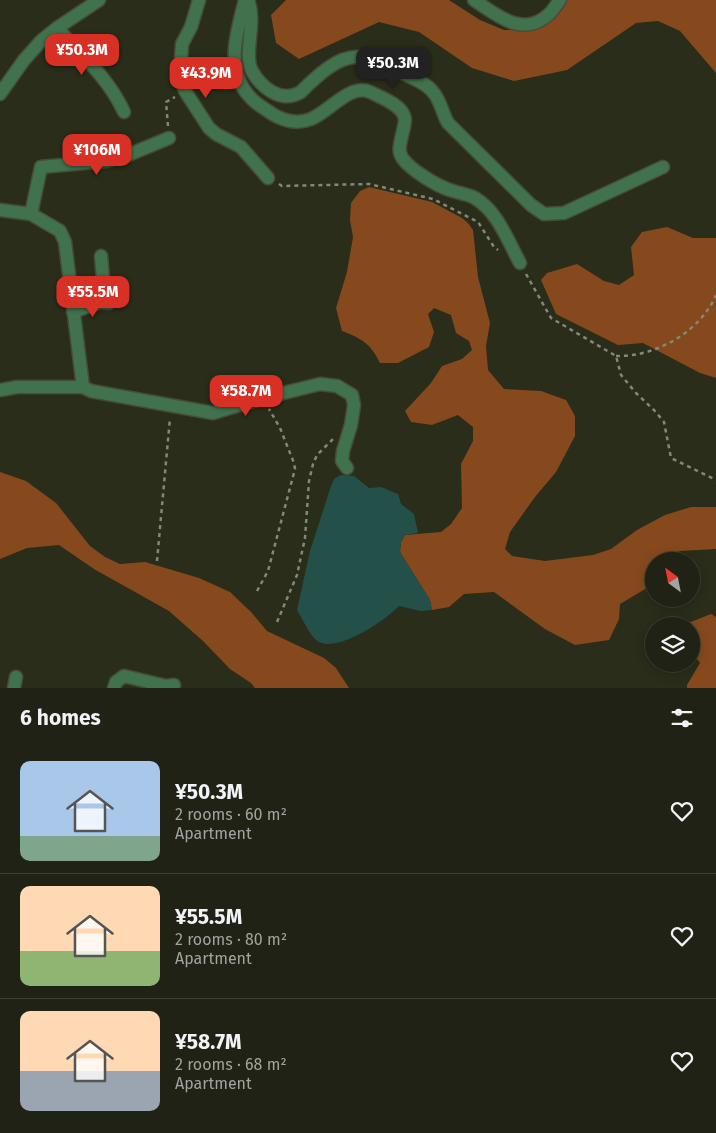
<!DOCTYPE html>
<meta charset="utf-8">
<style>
:root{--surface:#1f2214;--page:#2c2f22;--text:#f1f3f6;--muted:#a1a4a0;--line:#3c3f34;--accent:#d93025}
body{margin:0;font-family:"Fira Sans",sans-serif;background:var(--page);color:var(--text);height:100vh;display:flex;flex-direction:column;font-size:19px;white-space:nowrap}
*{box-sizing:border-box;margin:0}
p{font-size:16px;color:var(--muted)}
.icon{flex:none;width:28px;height:28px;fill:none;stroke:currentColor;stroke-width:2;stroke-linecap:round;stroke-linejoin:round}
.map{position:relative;height:688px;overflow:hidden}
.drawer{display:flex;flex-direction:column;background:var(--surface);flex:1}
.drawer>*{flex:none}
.needle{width:32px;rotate:328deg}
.controls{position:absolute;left:645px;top:552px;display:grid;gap:10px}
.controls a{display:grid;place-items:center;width:55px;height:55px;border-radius:50%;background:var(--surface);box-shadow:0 2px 12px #0003,0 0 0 1px var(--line);font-size:25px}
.price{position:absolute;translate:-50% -42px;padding:0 11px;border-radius:10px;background:var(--accent);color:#fff;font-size:16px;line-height:32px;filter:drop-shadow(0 1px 2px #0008)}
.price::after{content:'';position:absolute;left:50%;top:30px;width:15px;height:11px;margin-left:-8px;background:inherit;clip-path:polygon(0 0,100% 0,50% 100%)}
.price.current{background:#222;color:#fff}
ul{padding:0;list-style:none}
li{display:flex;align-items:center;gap:15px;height:125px;padding:0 20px}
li+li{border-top:1px solid var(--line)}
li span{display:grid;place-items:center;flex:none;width:140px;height:100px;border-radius:10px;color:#555}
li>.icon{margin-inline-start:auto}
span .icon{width:60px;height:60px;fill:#fffc;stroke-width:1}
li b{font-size:21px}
h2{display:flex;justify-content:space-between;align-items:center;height:60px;padding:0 20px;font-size:21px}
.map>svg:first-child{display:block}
</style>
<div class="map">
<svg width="716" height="688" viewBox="0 0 716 688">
<rect width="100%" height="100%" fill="#292d1a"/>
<g fill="#86491e">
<polygon points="286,0 449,0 480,20 504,30 522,30 565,0 716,0 716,73 680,31 658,21 636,23 567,70 514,81 472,68 419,32 379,22 299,59 276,43 271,15"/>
<path d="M369,187L432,202L462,218L468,223L473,230L478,277L490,323L486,346L488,370L504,389L541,391L566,400L575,416V436L556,472L535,497L510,532L505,549L512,556L545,561L593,555L611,549L637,530L665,515L691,507H716V549L680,551L663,561H654V578L652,585L620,604L619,619L609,640L575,645L545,629L494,592L464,594L449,607L432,610L430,600L400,552L401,542L405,535L441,532L451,524L462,508L461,464L473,441V427L458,415L432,425L411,422L405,411L431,383L442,366L462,359L472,350L469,341L456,333L451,315L434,308L428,314L434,332L429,347L398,363H380C371,344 361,338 342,331L336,308L347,272L353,237L350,220L351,203L360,191Z"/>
<polygon points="667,227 693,238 716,238 716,378 700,373 643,343 618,345 556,314 541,280 547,273 577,264 604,281 619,285 634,275 631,247 642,232"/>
<polygon points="0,472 26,481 56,503 90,546 105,557 120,564 145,562 199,578 230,592 251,612 267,631 324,658 336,668 349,688 255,688 251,683 230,669 203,641 169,611 94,569 59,545 27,548 0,559"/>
<polygon points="711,614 716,617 716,688 687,688 687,685 700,663 691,650 691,626 684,626 683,625"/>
</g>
<path fill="#24504a" d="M341,475L354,476L369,488L381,487L398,494L401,504L414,514L418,533L405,535L401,542L400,552L430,600L432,610L421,611L399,606C386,620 339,652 319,642C311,638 302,618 297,610L310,551L331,486L334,479Z"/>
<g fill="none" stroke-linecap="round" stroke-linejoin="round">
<g stroke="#474b39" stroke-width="15">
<g id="minor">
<polyline points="199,0 191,27 182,44 180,75 185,91 209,128 216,134 241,147 268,178"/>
<path d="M245,0C237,32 224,69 250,97C255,103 262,107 268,111C280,120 296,125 311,119C329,112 350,83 370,92C380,97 403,105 405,119C405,126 401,137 400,145C399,150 400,155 403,159C411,170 437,186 450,190C458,193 468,194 475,198C498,212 508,241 520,263"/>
<path d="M248,0C257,22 243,54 252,71C261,87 280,103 299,93C303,91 306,86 310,83C322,72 338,58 355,57C371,55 384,64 398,71C409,77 426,82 433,92C441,101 442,113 448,123L531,205L544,214L564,213L663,167"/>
<path d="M474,0C497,15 522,38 548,15C553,11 556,5 560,0"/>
<path d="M57,28C81,54 109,79 124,112"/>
<polyline points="0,94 24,60 41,41 57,28 99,0"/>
<polyline points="0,210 31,214 60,231 65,242 83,387 17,387 0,390"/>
<polyline points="31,214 41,167 106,161 128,155 169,138"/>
<polyline points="72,298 104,291 101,256"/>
<polyline points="73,312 100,302 109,303"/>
<polyline points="83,387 91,391 213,413 263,398 320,384 337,386 352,395 354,405 351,425 343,451 342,461 347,468"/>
<polyline points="14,688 16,677"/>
<polyline points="114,688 116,682 124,676 166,686 174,685"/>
</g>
</g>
<g stroke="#848878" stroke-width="2.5" stroke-dasharray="4 4" stroke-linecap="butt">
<polyline points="168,126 166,102 175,97"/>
<polyline points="279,184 282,186 369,184 433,199 478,222 494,247 498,250"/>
<polyline points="526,274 551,318 616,356 621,375 636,393 654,410 664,422 671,458 716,480"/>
<path d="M616,356C656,357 700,332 716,295"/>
<polyline points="157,561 170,418"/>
<polyline points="257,591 268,571 295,469 294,463 280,428 269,409"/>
<polyline points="277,622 297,575 305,538 309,481 313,464 317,455 333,439"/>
</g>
<use href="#minor" stroke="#40734d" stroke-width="12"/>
</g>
</svg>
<div class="controls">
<a><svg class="needle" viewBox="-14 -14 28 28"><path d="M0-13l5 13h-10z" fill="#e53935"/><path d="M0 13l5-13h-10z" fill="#a1a4a0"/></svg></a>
<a><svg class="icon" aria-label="layers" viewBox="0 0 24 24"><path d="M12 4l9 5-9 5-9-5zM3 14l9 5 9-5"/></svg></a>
</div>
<b class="price" style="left:82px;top:76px">¥50.3M</b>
<b class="price current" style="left:393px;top:89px">¥50.3M</b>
<b class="price" style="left:206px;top:99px">¥43.9M</b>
<b class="price" style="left:97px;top:176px">¥106M</b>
<b class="price" style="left:93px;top:318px">¥55.5M</b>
<b class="price" style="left:246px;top:417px">¥58.7M</b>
</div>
<section class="drawer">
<h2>6 homes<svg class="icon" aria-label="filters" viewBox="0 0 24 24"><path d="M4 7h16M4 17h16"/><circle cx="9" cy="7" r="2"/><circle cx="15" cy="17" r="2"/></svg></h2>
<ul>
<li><span style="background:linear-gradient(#a9c7e8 75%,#7fa58c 0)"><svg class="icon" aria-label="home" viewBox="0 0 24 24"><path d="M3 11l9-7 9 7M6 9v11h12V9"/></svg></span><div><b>¥50.3M</b><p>2 rooms · 60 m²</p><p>Apartment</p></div><svg class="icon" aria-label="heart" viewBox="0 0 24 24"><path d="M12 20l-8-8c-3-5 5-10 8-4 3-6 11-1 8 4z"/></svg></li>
<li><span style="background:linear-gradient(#ffd9b3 65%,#8fb573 0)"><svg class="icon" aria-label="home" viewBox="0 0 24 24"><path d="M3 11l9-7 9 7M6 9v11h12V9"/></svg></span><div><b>¥55.5M</b><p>2 rooms · 80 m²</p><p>Apartment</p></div><svg class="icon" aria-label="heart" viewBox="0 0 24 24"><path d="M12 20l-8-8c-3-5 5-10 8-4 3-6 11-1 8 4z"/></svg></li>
<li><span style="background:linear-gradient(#ffd9b3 60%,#9aa5b1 0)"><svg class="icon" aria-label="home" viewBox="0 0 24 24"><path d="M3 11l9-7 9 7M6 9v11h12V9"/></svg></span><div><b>¥58.7M</b><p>2 rooms · 68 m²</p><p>Apartment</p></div><svg class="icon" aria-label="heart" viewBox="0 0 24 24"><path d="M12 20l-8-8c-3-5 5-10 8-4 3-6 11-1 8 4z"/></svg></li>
</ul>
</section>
